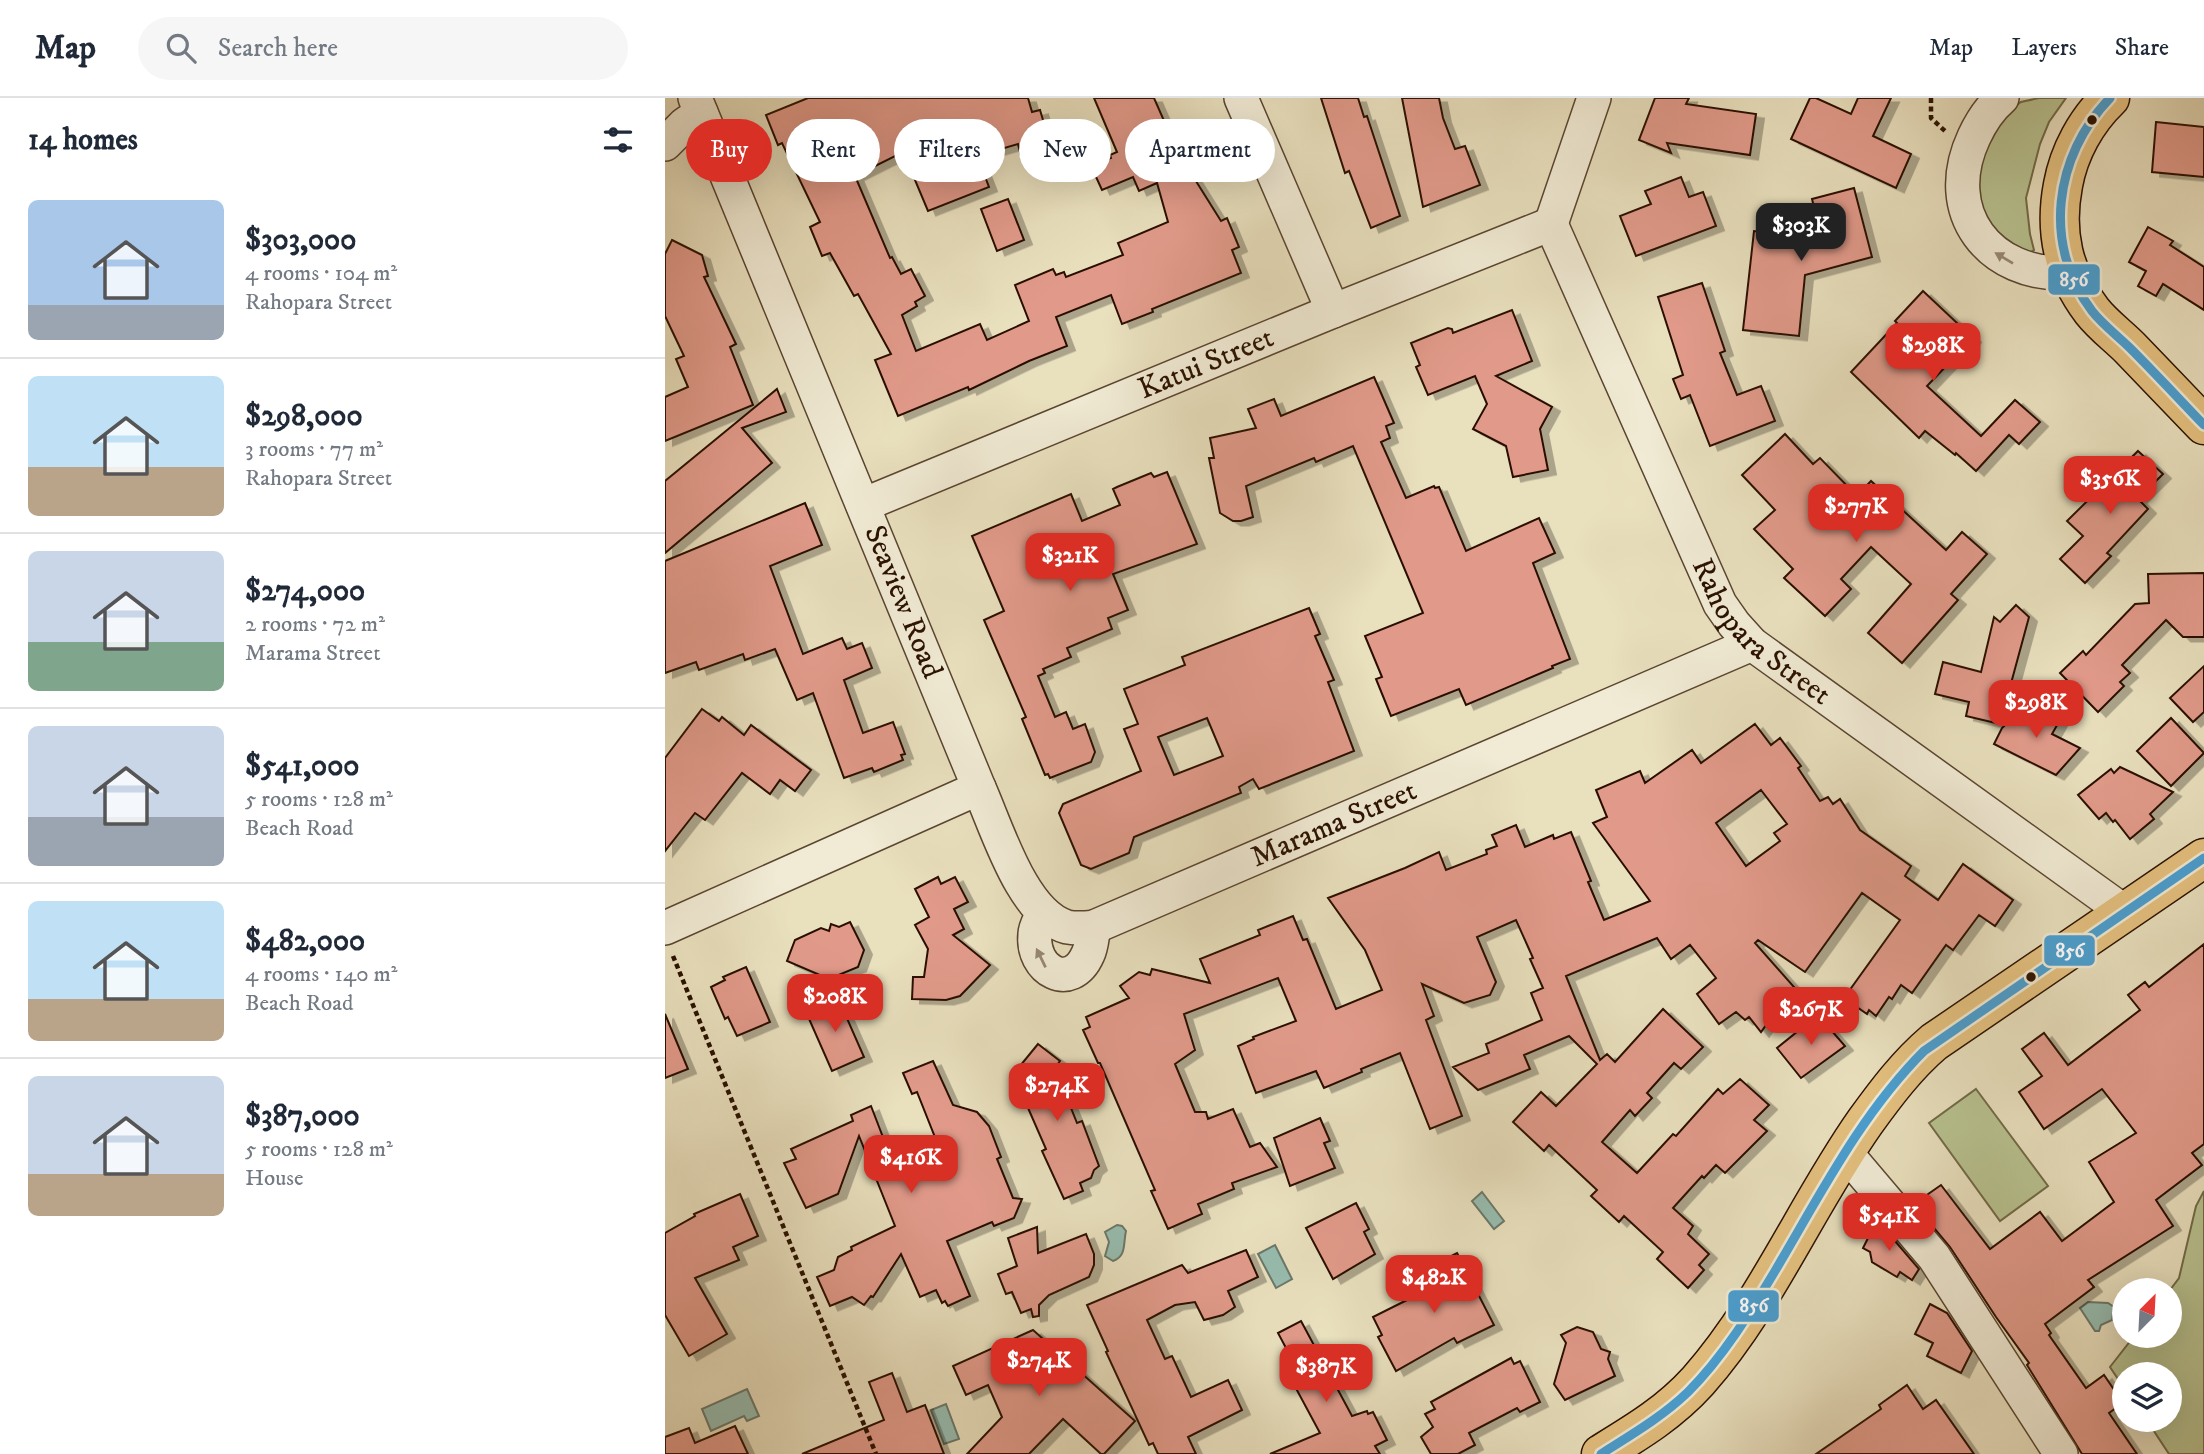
<!DOCTYPE html>
<meta charset="utf-8">
<style>
:root{--surface:#fff;--page:#f6f6f7;--text:#1f2937;--muted:#747a83;--line:#e0e1e3;--accent:#d93025}
body{margin:0;font-family:"IM FELL DW Pica",serif;background:var(--page);color:var(--text);height:100vh;display:flex;flex-direction:column;font-size:26px;white-space:nowrap}
*{box-sizing:border-box;margin:0}
p{font-size:23px;color:var(--muted)}
.icon{flex:none;width:38px;height:38px;fill:none;stroke:currentColor;stroke-width:2;stroke-linecap:round;stroke-linejoin:round}
.map{position:relative;flex:1;overflow:hidden}
.details{display:flex;flex-direction:column;background:var(--surface);width:665px}
.details>*{flex:none}
.hud{position:absolute;left:21px;top:21px;width:665px;height:63px;display:flex;gap:14px}
.needle{width:46px;rotate:24deg}
.buttons{position:absolute;left:1447px;top:1180px;display:grid;gap:14px}
.buttons a{display:grid;place-items:center;width:70px;height:70px;border-radius:50%;background:var(--surface);box-shadow:0 7px 28px #0002;font-size:35px}
.price{position:absolute;translate:-50% -60px;padding:0 16px;border-radius:14px;background:var(--accent);color:#fff;font-size:23px;line-height:46px;filter:drop-shadow(0 2px 4px #0008)}
.price::after{content:'';position:absolute;left:50%;top:42px;width:21px;height:16px;margin-left:-10px;background:inherit;clip-path:polygon(0 0,100% 0,50% 100%)}
.price.selected{background:#222;color:#fff}
ul{padding:0;list-style:none}
li{display:flex;align-items:center;gap:21px;height:175px;padding:0 28px}
li+li{border-top:2px solid var(--line)}
li span{display:grid;place-items:center;flex:none;width:196px;height:140px;border-radius:10px;color:#555}
li>.icon{margin-inline-start:auto}
span .icon{width:84px;height:84px;fill:#fffc;stroke-width:1}
li b{font-size:30px}
h2{display:flex;justify-content:space-between;align-items:center;height:84px;padding:0 28px;font-size:30px}
.chip{padding:0 24px;border-radius:32px;background:var(--surface);box-shadow:0 7px 28px #0002;font-size:24px;line-height:63px}
.chip.selected{background:var(--accent);color:#fff}
header{display:flex;align-items:center;gap:42px;box-sizing:border-box;height:98px;padding:0 35px;background:var(--surface);border-bottom:2px solid var(--line)}
header strong{font-size:33px}
nav{display:flex;gap:38px;margin-inline-start:auto;font-size:24px}
.search{width:490px;height:63px;background:var(--page);display:flex;align-items:center;gap:18px;box-sizing:border-box;padding:0 24px;border-radius:38px;color:var(--muted);font-size:26px}
main{display:flex;flex:1;min-height:0}
.map>svg:first-child{display:block}
</style>
<header>
<strong>Map</strong>
<div class="search"><svg class="icon" aria-label="search" viewBox="0 0 24 24"><circle cx="10" cy="10" r="6"/><path d="M15 15l6 6"/></svg>Search here</div>
<nav><a>Map</a><a>Layers</a><a>Share</a></nav>
</header>
<main>
<section class="details">
<h2>14 homes<svg class="icon" aria-label="filters" viewBox="0 0 24 24"><path d="M4 7h16M4 17h16"/><circle cx="9" cy="7" r="2"/><circle cx="15" cy="17" r="2"/></svg></h2>
<ul>
<li><span style="background:linear-gradient(#a9c7e8 75%,#9aa5b1 0)"><svg class="icon" aria-label="home" viewBox="0 0 24 24"><path d="M3 11l9-7 9 7M6 9v11h12V9"/></svg></span><div><b>$303,000</b><p>4 rooms · 104 m²</p><p>Rahopara Street</p></div></li>
<li><span style="background:linear-gradient(#bfe0f5 65%,#b9a48a 0)"><svg class="icon" aria-label="home" viewBox="0 0 24 24"><path d="M3 11l9-7 9 7M6 9v11h12V9"/></svg></span><div><b>$298,000</b><p>3 rooms · 77 m²</p><p>Rahopara Street</p></div></li>
<li><span style="background:linear-gradient(#c9d6e8 65%,#7fa58c 0)"><svg class="icon" aria-label="home" viewBox="0 0 24 24"><path d="M3 11l9-7 9 7M6 9v11h12V9"/></svg></span><div><b>$274,000</b><p>2 rooms · 72 m²</p><p>Marama Street</p></div></li>
<li><span style="background:linear-gradient(#c9d6e8 65%,#9aa5b1 0)"><svg class="icon" aria-label="home" viewBox="0 0 24 24"><path d="M3 11l9-7 9 7M6 9v11h12V9"/></svg></span><div><b>$541,000</b><p>5 rooms · 128 m²</p><p>Beach Road</p></div></li>
<li><span style="background:linear-gradient(#bfe0f5 70%,#b9a48a 0)"><svg class="icon" aria-label="home" viewBox="0 0 24 24"><path d="M3 11l9-7 9 7M6 9v11h12V9"/></svg></span><div><b>$482,000</b><p>4 rooms · 140 m²</p><p>Beach Road</p></div></li>
<li><span style="background:linear-gradient(#c9d6e8 70%,#b9a48a 0)"><svg class="icon" aria-label="home" viewBox="0 0 24 24"><path d="M3 11l9-7 9 7M6 9v11h12V9"/></svg></span><div><b>$387,000</b><p>5 rooms · 128 m²</p><p>House</p></div></li>
</ul>
</section>
<div class="map">
<svg width="1539" height="1356" viewBox="0 0 1539 1356">
<defs>
<filter id="shadow"><feDropShadow dx="8" dy="4.5" stdDeviation="0" flood-color="#0004"/></filter>
</defs>
<rect width="100%" height="100%" fill="#e9e0be"/>
<filter id="stains"><feTurbulence type="fractalNoise" baseFrequency=".00286" numOctaves="4"/><feColorMatrix values="0 0 0 0 .2 0 0 0 0 .09 0 0 0 0 .02 0 0 0 .5 -.17"/></filter>
<radialGradient id="worn" r=".72"><stop offset=".6" stop-color="#630" stop-opacity="0"/><stop offset="1" stop-color="#630" stop-opacity=".3"/></radialGradient>
<g fill="#b8c290" stroke="#716a48" stroke-width="2">
<polygon points="1374,0 1401,0 1384,24 1375,46 1361,100 1365,136 1369,152 1357,160 1316,120 1309,74 1336,18 1356,4"/>
<polygon points="1311,991 1383,1088 1335,1123 1264,1025"/>
<polygon points="1539,1093 1539,1356 1504,1356 1481,1321 1505,1321 1505,1276 1460,1276 1459,1290 1445,1269 1470,1237 1505,1237 1505,1192 1514,1180 1531,1108"/>
</g>
<g fill="#97bdb0" stroke="#6b786a" stroke-width="2">
<polygon points="817,1094 839,1123 829,1131 807,1103"/>
<path d="M452,1127L457,1128L461,1133C458,1145 462,1158 448,1163L440,1158L444,1144L440,1134Z"/>
<polygon points="610,1147 627,1181 611,1190 593,1156"/>
<polygon points="1423,1204 1443,1205 1449,1209 1447,1222 1436,1227 1434,1233 1430,1233 1415,1210"/>
<polygon points="82,1291 94,1318 82,1323 79,1318 46,1333 37,1311"/>
<polygon points="281,1306 294,1341 279,1346 266,1312"/>
</g>
<g fill="#e19a8a" stroke="#2a1100" stroke-width="2" fill-rule="evenodd" filter="url(#shadow)">
<polygon points="143,0 363,0 367,14 375,12 381,32 374,34 381,55 357,62 353,46 312,58 324,89 263,113 245,70 241,72 234,56 190,78 225,160 227,159 236,176 246,171 260,198 250,204 252,208 237,217 251,253 315,226 322,242 364,223 350,187 388,171 391,177 399,174 401,179 458,157 453,145 503,124 492,85 474,93 468,79 437,92 426,68 446,60 445,57 452,54 429,0 489,0 507,41 514,38 524,62 519,64 556,123 562,120 574,149 567,152 576,175 487,211 488,214 457,226 446,197 391,219 402,248 364,263 304,292 303,289 233,318 210,262 226,256 193,196 189,198 165,155 157,158 145,129 155,124 117,45 113,47 101,17"/>
<polygon points="656,0 693,0 699,19 702,18 735,118 706,130 684,73 680,75"/>
<polygon points="737,0 774,0 778,20 790,51 800,48 815,87 758,109"/>
<polygon points="990,0 1024,0 1021,6 1091,16 1085,57 1002,45 1006,55 974,42"/>
<polygon points="1145,0 1151,0 1186,16 1193,0 1226,0 1208,38 1246,56 1231,90 1126,41"/>
<polygon points="1491,24 1539,29 1539,79 1487,74"/>
<polygon points="1016,79 1024,99 1038,94 1051,128 971,158 955,118 986,106 980,93"/>
<polygon points="1189,90 1207,159 1140,177 1134,238 1078,232 1089,133 1157,141 1147,101"/>
<polygon points="343,101 359,142 332,153 316,111"/>
<polygon points="1483,129 1508,143 1505,147 1539,169 1539,212 1498,186 1491,198 1473,188 1481,173 1464,164"/>
<polygon points="7,142 37,157 43,178 39,179 71,246 65,249 88,307 0,343 0,299 23,289 11,261 19,258 0,218 0,156"/>
<polygon points="1037,185 1060,253 1055,255 1072,297 1096,288 1110,323 1045,348 1025,297 1016,301 1008,281 1018,277 993,199"/>
<polygon points="1258,193 1308,240 1262,288 1316,338 1350,302 1375,324 1354,346 1344,337 1311,373 1291,355 1290,357 1260,333 1254,340 1186,274 1232,225 1230,223"/>
<polygon points="847,212 867,263 831,278 887,309 875,331 883,372 848,379 841,348 808,331 822,306 810,278 763,297 751,269 755,267 746,245 783,230 787,231 788,235"/>
<polygon points="709,279 729,325 721,328 725,340 716,344 741,400 769,388 770,390 774,389 801,453 874,420 890,455 868,465 905,561 887,568 888,570 801,607 794,591 726,618 711,581 717,579 700,538 758,515 688,348 651,364 649,360 581,388 588,419 576,423 568,423 555,415 544,360 549,360 545,340 591,330 583,311 609,301 616,318"/>
<polygon points="112,291 121,314 77,330 107,365 0,455 0,383"/>
<polygon points="1120,336 1148,366 1155,360 1192,398 1206,383 1281,452 1297,434 1322,456 1286,496 1293,502 1237,565 1203,535 1246,486 1206,449 1176,481 1186,491 1160,518 1119,480 1128,471 1089,431 1110,412 1077,377"/>
<polygon points="1473,353 1498,376 1473,401 1483,411 1442,455 1446,458 1420,485 1395,461 1418,438 1402,423"/>
<polygon points="502,374 532,446 448,476 463,512 443,520 447,531 402,550 406,559 378,571 380,575 373,578 390,619 401,614 408,631 420,626 430,654 426,664 385,680 383,676 380,677 357,621 361,619 319,522 339,513 307,438 406,396 417,423 455,407 448,391 452,389 486,375 489,379"/>
<polygon points="140,405 157,447 105,468 138,556 177,540 182,551 197,545 207,570 179,582 198,635 228,624 240,656 236,657 238,662 209,674 207,670 179,680 148,595 132,602 110,551 80,562 78,556 34,572 31,564 0,575 0,463"/>
<polygon points="1539,475 1539,539 1518,539 1501,522 1457,567 1465,575 1455,584 1459,588 1433,614 1395,575 1418,553 1421,557 1470,506 1484,505 1483,476"/>
<polygon points="1351,507 1364,519 1335,626 1301,618 1304,604 1270,596 1278,564 1316,574 1329,519 1335,524"/>
<path d="M644,510L655,536L650,538L669,582L663,584L689,653L594,691L588,681L574,689L576,695L469,739L464,755L426,771L416,767L394,715L398,706L476,673L459,631L473,626L459,591L520,567L517,559ZM542,620L558,658L509,677L493,639Z"/>
<polygon points="1539,568 1539,614 1528,624 1505,600"/>
<polygon points="1363,606 1395,622 1387,636 1415,650 1391,677 1329,646 1337,630"/>
<polygon points="37,611 54,623 57,619 79,637 86,627 146,672 130,693 115,682 105,696 77,675 40,722 30,715 0,753 0,660"/>
<polygon points="1506,620 1539,655 1506,688 1472,653"/>
<path d="M1090,626L1106,647L1115,640L1136,668L1133,670L1155,703L1163,699L1168,706L1175,701L1195,732L1246,768L1240,778L1273,802L1298,766L1348,802L1330,828L1314,817L1288,852L1281,847L1247,895L1236,887L1227,901L1224,899L1211,918L1204,912L1202,916L1179,900L1235,822L1197,795L1140,874L1093,842L1090,845L1129,889L1096,934L1084,919L1080,922L1071,914L1054,926L1032,896L1051,880L1025,847L1006,861L992,840L901,878L935,962L942,956L950,964L998,911L1038,949L1016,971L1009,965L982,995L987,1000L970,1018L965,1012L937,1044L972,1075L1008,1036L1011,1038L1053,991L1058,996L1075,981L1104,1007L1089,1022L1102,1033L1060,1075L1051,1067L1039,1080L1037,1078L1008,1110L1028,1128L1023,1136L1044,1156L1034,1167L1039,1172L1023,1190L992,1161L998,1154L959,1118L954,1124L926,1098L932,1092L884,1047L879,1053L848,1024L876,994L891,1008L932,966L904,938L859,957L865,971L813,992L788,969L824,955L821,946L877,922L866,895L878,890L865,861L868,860L851,822L812,839L831,884L825,897L799,905L757,886L769,918L761,922L797,1018L765,1031L735,955L696,971L697,974L659,990L651,973L591,995L573,948L589,941L588,939L631,923L613,880L519,916L530,952L510,966L530,1014H541L543,1021L568,1011L585,1049L595,1045L612,1069L567,1085L569,1091L533,1106L537,1116L503,1131L486,1093L490,1092L435,965H433L418,932L425,929L421,919L464,900L455,888L474,874L485,877L487,871L545,885L535,861L595,837L593,832L628,818L638,842L642,841L671,911L717,892L700,852L663,800L740,770L774,754L781,772L822,756L821,752L832,748L827,737L851,727L860,749L888,737L889,741L906,734L926,783L923,784L939,822L985,803L928,725L942,719L931,692L975,673L980,685L1027,652L1036,665ZM1096,692L1122,726L1109,735L1115,743L1081,768L1051,725Z"/>
<polygon points="1455,669 1508,694 1485,716 1489,721 1465,741 1450,722 1448,724 1441,715 1434,721 1413,697 1446,671 1449,675"/>
<polygon points="273,779 276,786 290,779 303,804 289,811 299,831 288,837 325,867 295,898 281,902 247,901 248,879 259,879 263,851 250,827 264,819 250,791"/>
<polygon points="185,824 199,852 193,869 164,881 122,863 130,842 156,830 164,833 166,826 174,829"/>
<polygon points="1539,846 1539,1046 1527,1055 1537,1067 1491,1102 1508,1128 1423,1182 1429,1189 1380,1226 1386,1235 1384,1237 1421,1290 1439,1277 1458,1305 1444,1315 1472,1356 1417,1356 1362,1267 1364,1265 1331,1219 1285,1149 1249,1106 1276,1087 1325,1151 1375,1114 1397,1143 1449,1104 1424,1064 1471,1035 1437,991 1379,1031 1354,994 1377,978 1357,951 1379,935 1403,967 1475,912 1463,897 1480,884 1484,889"/>
<polygon points="81,869 105,924 72,938 63,919 60,921 46,889 60,882 58,879"/>
<polygon points="173,900 199,959 167,973 141,914"/>
<polygon points="0,916 23,971 0,980"/>
<polygon points="1153,917 1180,948 1136,980 1112,950"/>
<polygon points="373,946 395,963 390,970 412,1025 417,1023 434,1068 429,1072 426,1080 415,1085 418,1093 399,1101 377,1053 381,1051 353,987 358,980 350,974"/>
<polygon points="268,963 288,1007 312,1014 324,1028 336,1059 332,1061 348,1100 357,1101 349,1120 329,1128 327,1124 282,1143 305,1198 283,1208 280,1203 277,1205 271,1192 255,1199 236,1156 208,1199 206,1198 199,1207 187,1199 165,1208 152,1179 169,1172 173,1159 187,1152 186,1149 230,1128 194,1038 173,1096 141,1110 119,1065 131,1061 126,1051 188,1023 186,1017 206,1008 221,1047 228,1044 241,1077 279,1062 252,994 247,996 238,975"/>
<polygon points="655,1020 665,1043 659,1045 670,1070 625,1088 609,1040"/>
<polygon points="75,1096 93,1138 68,1149 74,1162 30,1180 62,1236 24,1258 0,1217 0,1135 30,1118 29,1116"/>
<polygon points="691,1105 704,1131 699,1134 710,1156 668,1181 641,1130"/>
<polygon points="1212,1122 1254,1171 1247,1182 1235,1174 1232,1179 1207,1164 1205,1154 1198,1150"/>
<polygon points="372,1129 373,1155 421,1136 429,1156 429,1167 424,1179 384,1197 374,1207 374,1218 368,1219 366,1211 356,1215 347,1194 341,1196 333,1176 352,1168 343,1140"/>
<polygon points="581,1152 593,1179 563,1193 570,1209 558,1217 539,1222 530,1204 510,1207 482,1222 500,1261 507,1258 526,1299 563,1282 577,1312 523,1339 531,1356 493,1356 488,1345 484,1347 441,1254 443,1253 422,1207 517,1167 523,1175"/>
<polygon points="792,1155 829,1227 792,1245 789,1240 731,1273 713,1239 717,1237 708,1219 764,1191 755,1174"/>
<polygon points="1265,1206 1282,1215 1307,1253 1296,1275 1262,1258 1268,1245 1250,1236"/>
<polygon points="636,1223 687,1318 702,1313 703,1316 708,1314 722,1342 710,1348 715,1356 605,1356 655,1335 620,1270 629,1265 613,1235"/>
<polygon points="912,1229 928,1234 936,1251 945,1254 943,1261 950,1278 900,1302 889,1286 901,1245 896,1237"/>
<polygon points="368,1232 470,1323 439,1356 436,1356 398,1321 364,1356 302,1356 337,1319 323,1287 301,1297 288,1268"/>
<polygon points="846,1260 849,1266 855,1263 875,1304 855,1314 852,1310 804,1335 810,1347 793,1356 766,1356 756,1339 768,1329 760,1316 770,1311 766,1304"/>
<polygon points="227,1275 242,1314 260,1307 279,1356 137,1356 219,1322 204,1284"/>
<polygon points="1242,1287 1258,1311 1271,1302 1309,1356 1151,1356 1216,1311 1214,1307"/>
<polygon points="70,1328 83,1356 0,1356 0,1339 24,1330 30,1345"/>
</g>
<g fill="none" stroke-linecap="round" stroke-linejoin="round">
<g stroke="#5a4530" stroke-width="36">
<g id="minor">
<polyline points="576,0 668,213"/>
<path d="M1337,0C1324,11 1316,24 1309,39C1274,114 1324,179 1404,175"/>
<polyline points="0,46 20,26 36,15"/>
<path id="s1" d="M886,126L1055,506L1069,526L1087,546L1461,815"/>
<polyline points="886,126 929,0"/>
<path id="s2" d="M198,407L668,213L886,126"/>
<path id="s3" d="M314,690C332,730 357,816 402,829C411,831 421,830 429,829L1087,546"/>
<path d="M378,815C375,822 370,829 370,836C366,872 406,895 423,856C427,848 427,837 429,829"/>
<polyline points="0,830 314,690 30,0"/>
<polyline points="1180,1054 1269,1159 1396,1356"/>
</g>
</g>
<g stroke="#2a1100" stroke-width="41">
<g id="major">
<path d="M1445,0C1421,23 1404,54 1398,87C1389,134 1398,175 1427,213C1438,227 1453,238 1465,250C1490,276 1514,301 1539,327"/>
<path d="M936,1356C972,1334 1004,1315 1033,1283C1101,1206 1141,1108 1200,1024C1221,995 1242,967 1269,944L1539,760"/>
</g>
</g>
<g stroke="#2a1100" stroke-width="4.5" stroke-dasharray="5 3.5" stroke-linecap="butt">
<polyline points="1266,0 1266,20 1281,34"/>
<polyline points="8,858 211,1356"/>
</g>
<use href="#minor" stroke="#f1ebd5" stroke-width="33"/>
<use href="#major" stroke="#e4c07f" stroke-width="38"/>
<g stroke="#f1ebd5" stroke-width="14">
<g id="bus-1">
<path d="M1445,0C1389,58 1377,147 1427,213C1438,227 1453,238 1465,250C1490,275 1514,301 1539,327"/>
<path d="M936,1356C966,1337 997,1319 1023,1294C1058,1259 1085,1215 1110,1173C1155,1097 1196,1016 1259,953L1539,760"/>
</g>
</g>
<use href="#bus-1" stroke="#499fd2" stroke-width="9"/>
</g>
<defs><path id="oneway-solid" d="M-6-.8H1V-3.2L6.5 0L1 3.2V.8H-6Z" transform="scale(1.75)"/></defs>
<g fill="#978975">
<use href="#oneway-solid" transform="translate(1339 160) rotate(-149)"/>
<use href="#oneway-solid" transform="translate(376 860) rotate(-116)"/>
</g>
<g fill="#2a1100" stroke="#f1ebd5" stroke-width="2.5">
<circle cx="1427" cy="22" r="6"/>
<circle cx="1366" cy="879" r="6"/>
</g>
<g text-anchor="middle" dominant-baseline="central" stroke-width="6" stroke-linejoin="round" paint-order="stroke">
<g font-size="30" fill="#2a1100" stroke="#f1ebd5">
<text stroke="none"><textPath href="#s2" startOffset="371">Katui Street</textPath></text>
<text transform="translate(238 504) rotate(68)">Seaview Road</text>
<text stroke="none"><textPath href="#s1" startOffset="464">Rahopara Street</textPath></text>
<text stroke="none"><textPath href="#s3" startOffset="457">Marama Street</textPath></text>
</g>
</g>
<g stroke="#f1ebd5" stroke-width="2.5">
<rect x="1382" y="165" width="54" height="33" rx="7" fill="#499fd2"/>
<rect x="1378" y="836" width="53" height="33" rx="7" fill="#499fd2"/>
<rect x="1062" y="1191" width="53" height="34" rx="7" fill="#499fd2"/>
</g>
<g font-size="19" text-anchor="middle" font-weight="bold" fill="#fff">
<text x="1409" y="188">856</text>
<text x="1405" y="859">856</text>
<text x="1089" y="1214">856</text>
</g>
<rect width="100%" height="100%" filter="url(#stains)"/>
<rect width="100%" height="100%" fill="url(#worn)"/>
</svg>
<div class="buttons">
<a><svg class="needle" viewBox="-14 -14 28 28"><path d="M0-13l5 13h-10z" fill="#e53935"/><path d="M0 13l5-13h-10z" fill="#747a83"/></svg></a>
<a><svg class="icon" aria-label="layers" viewBox="0 0 24 24"><path d="M12 4l9 5-9 5-9-5zM3 14l9 5 9-5"/></svg></a>
</div>
<b class="price selected" style="left:1136px;top:165px">$303K</b>
<b class="price" style="left:1268px;top:285px">$298K</b>
<b class="price" style="left:1445px;top:418px">$356K</b>
<b class="price" style="left:1191px;top:446px">$277K</b>
<b class="price" style="left:405px;top:495px">$321K</b>
<b class="price" style="left:1371px;top:642px">$298K</b>
<b class="price" style="left:170px;top:936px">$208K</b>
<b class="price" style="left:1146px;top:949px">$267K</b>
<b class="price" style="left:392px;top:1025px">$274K</b>
<b class="price" style="left:246px;top:1097px">$416K</b>
<b class="price" style="left:1224px;top:1155px">$541K</b>
<b class="price" style="left:769px;top:1217px">$482K</b>
<b class="price" style="left:374px;top:1300px">$274K</b>
<b class="price" style="left:661px;top:1306px">$387K</b>
<div class="hud">
<a class="chip selected">Buy</a>
<a class="chip">Rent</a>
<a class="chip">Filters</a>
<a class="chip">New</a>
<a class="chip">Apartment</a>
</div>
</div>
</main>
